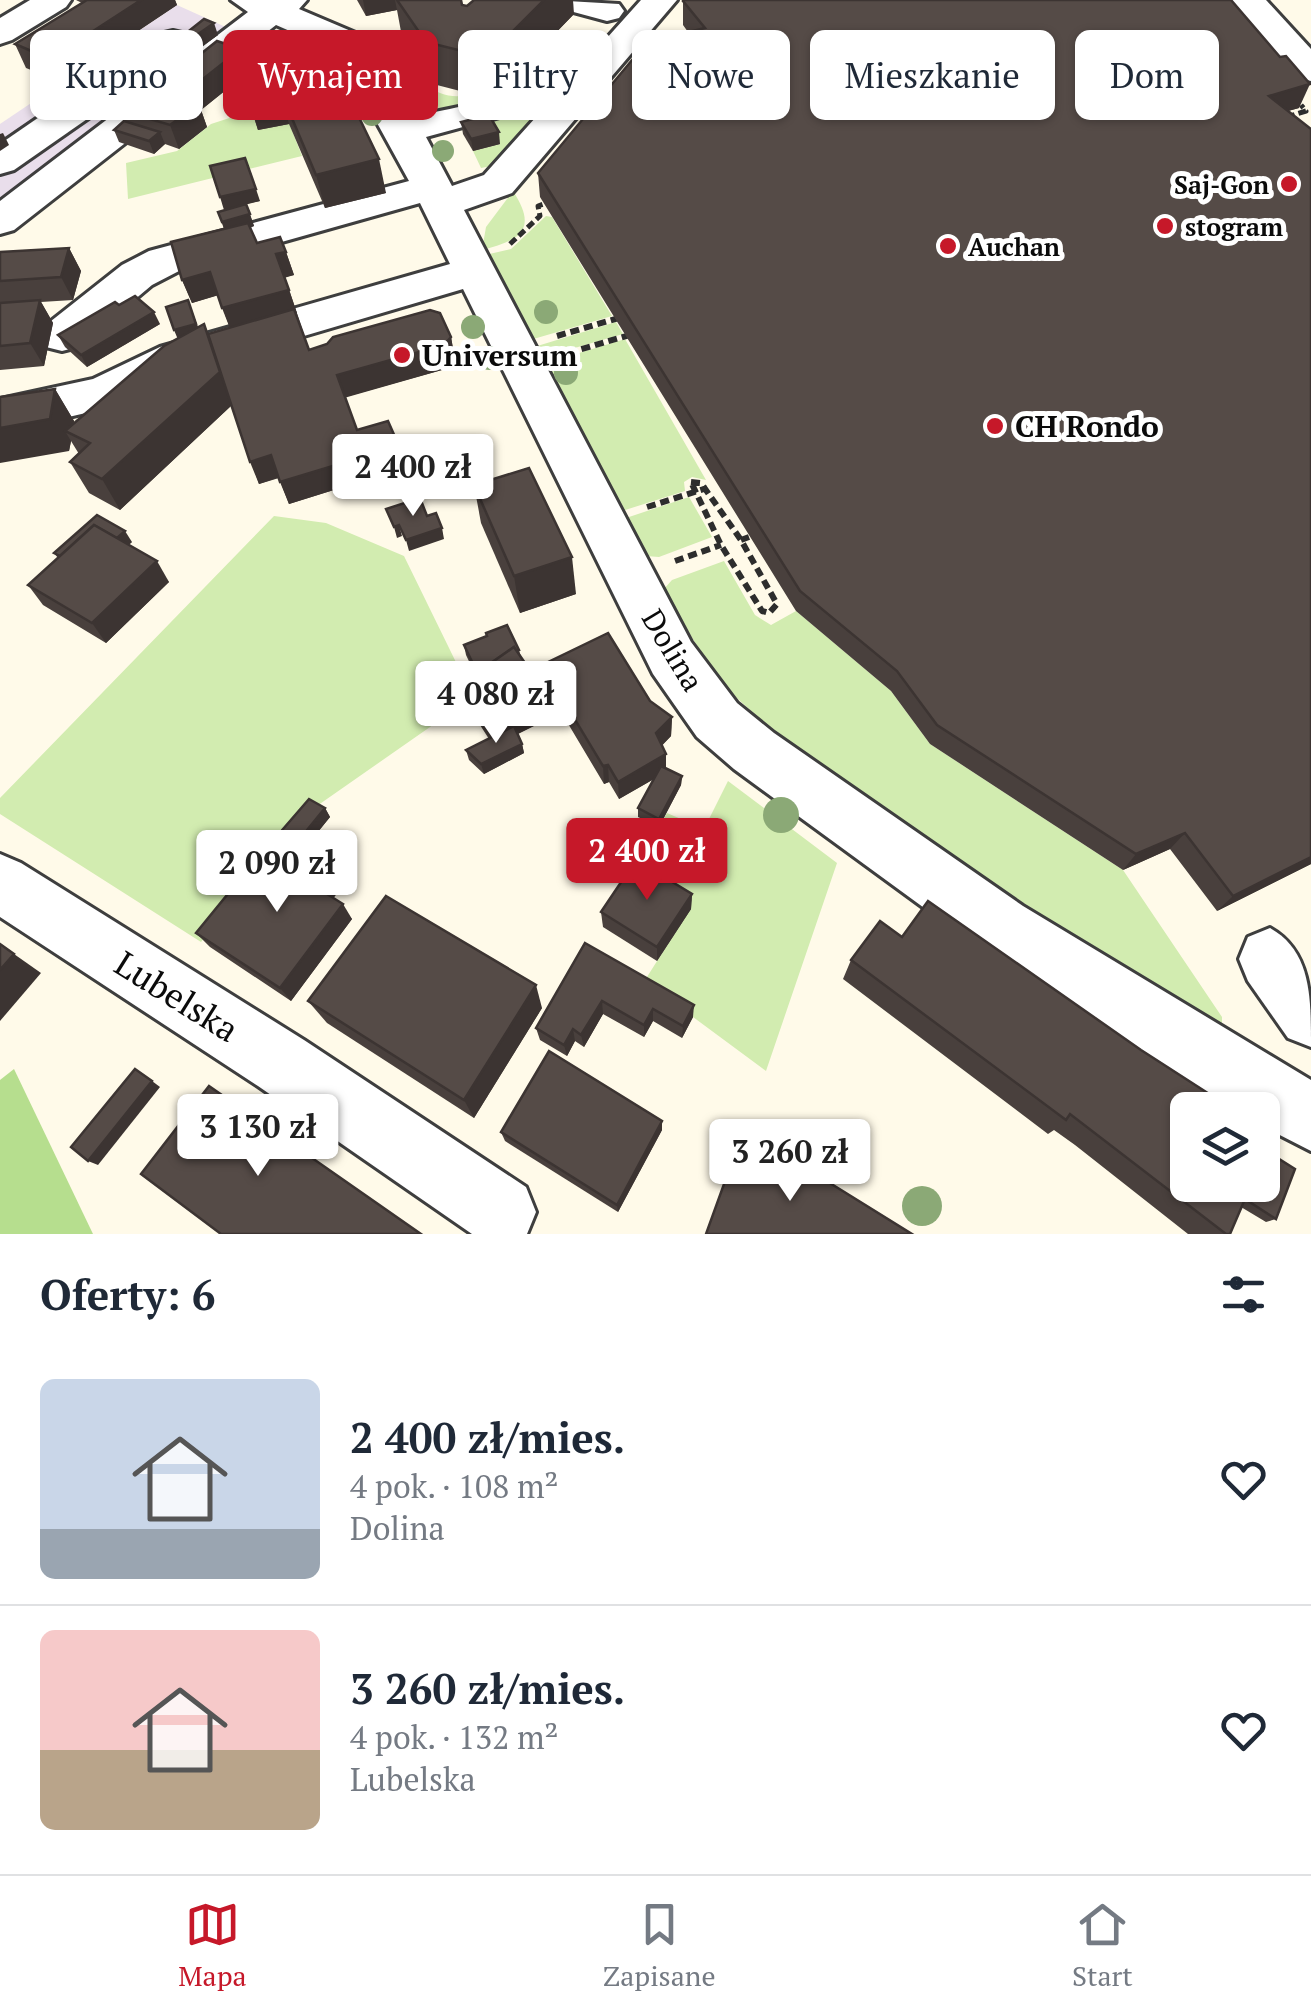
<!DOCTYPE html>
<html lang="pl">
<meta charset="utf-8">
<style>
:root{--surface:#fff;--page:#f6f6f7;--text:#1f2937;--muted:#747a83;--line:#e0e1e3;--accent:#c61829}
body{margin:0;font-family:"PT Serif",serif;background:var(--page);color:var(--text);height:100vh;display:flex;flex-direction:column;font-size:38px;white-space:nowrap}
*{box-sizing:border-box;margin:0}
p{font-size:32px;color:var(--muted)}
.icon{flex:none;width:55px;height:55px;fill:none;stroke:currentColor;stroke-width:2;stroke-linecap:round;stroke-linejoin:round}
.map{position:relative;height:1234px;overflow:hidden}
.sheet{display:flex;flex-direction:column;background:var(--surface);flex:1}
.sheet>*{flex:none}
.top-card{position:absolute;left:30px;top:30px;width:1252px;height:90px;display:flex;gap:20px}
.tools{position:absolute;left:1170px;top:1092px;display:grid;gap:20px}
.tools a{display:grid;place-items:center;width:110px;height:110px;border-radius:15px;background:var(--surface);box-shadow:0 2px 8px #0004;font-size:50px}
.price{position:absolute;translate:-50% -85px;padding:0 22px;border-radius:10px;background:#fff;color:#222;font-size:32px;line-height:65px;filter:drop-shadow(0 2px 5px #0008)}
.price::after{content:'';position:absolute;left:50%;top:60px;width:30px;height:22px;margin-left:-15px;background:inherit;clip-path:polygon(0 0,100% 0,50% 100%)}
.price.on{background:var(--accent);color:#fff}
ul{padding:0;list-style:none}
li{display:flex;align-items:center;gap:30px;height:250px;padding:0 40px}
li+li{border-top:2px solid var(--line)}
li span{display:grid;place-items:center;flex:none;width:280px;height:200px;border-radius:15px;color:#555}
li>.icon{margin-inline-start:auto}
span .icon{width:120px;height:120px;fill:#fffc;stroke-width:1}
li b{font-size:42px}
h2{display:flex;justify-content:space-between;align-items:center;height:120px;padding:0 40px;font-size:42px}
.tag{padding:0 35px;border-radius:15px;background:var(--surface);box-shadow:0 2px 8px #0004;font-size:35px;line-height:90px}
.tag.on{background:var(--accent);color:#fff}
.tabs{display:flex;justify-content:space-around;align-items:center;height:140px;border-top:2px solid var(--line);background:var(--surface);font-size:28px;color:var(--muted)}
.tabs a{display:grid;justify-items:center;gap:5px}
.tabs .on{color:var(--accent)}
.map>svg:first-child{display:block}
</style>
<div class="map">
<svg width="1311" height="1234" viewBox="0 0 1311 1234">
<rect width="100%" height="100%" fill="#fffae9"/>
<polygon fill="#e9deeb" points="177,5 230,29 0,209 0,124"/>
<g fill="#d2ecb0">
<polygon points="641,0 648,0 502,164 481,168 473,151 500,144 486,119 528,108 558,94"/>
<polygon points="255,39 292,60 265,74 227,61"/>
<path d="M421,81C459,114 479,81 509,95L426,117L406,85Z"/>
<polygon points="251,111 259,130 289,123 302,156 128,199 126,163 177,151 211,124"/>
<path d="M513,191C537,228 523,240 482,250L486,227Z"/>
<polygon points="546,216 552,217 612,316 530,340 485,255 511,249"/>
<polygon points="616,322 623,334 540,358 534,347"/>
<polygon points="625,339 706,480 692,477 684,482 685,491 622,511 543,364"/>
<polygon points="689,497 712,537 659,557 646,556 626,518"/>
<polygon points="274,516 326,523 404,556 473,697 314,808 201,942 0,814 0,798"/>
<polygon points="724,561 755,615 771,625 796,611 891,691 930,744 1123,870 1222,1017 1222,1023 1217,1028 1179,1009 970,871 768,726 719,682 663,590 672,580"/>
<polygon points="728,781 837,863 766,1071 693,1017 640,988 690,909 633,874 667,813 704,829"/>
</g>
<polygon fill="#b6de8e" points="14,1069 93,1234 0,1234 0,1080"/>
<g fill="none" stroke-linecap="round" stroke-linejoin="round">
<g stroke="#3e3e3e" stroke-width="6">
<g id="minor">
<polygon points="30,0 71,0 66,7 12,40 0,44 0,18"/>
<path d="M231,0H307L299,9L365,37L414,117C446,108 493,104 519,84C543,65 558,26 593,34L598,42L593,50L545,100L529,109L426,137L452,186L484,175L641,0H677L512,193L464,210L691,642L737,703L774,733L1023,906L1311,1080V1151L1262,1126V1110H1235L979,948L734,769L697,737L653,674L463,289L192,369L120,405L0,433V399L93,379L160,347L450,264L420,203L179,271L152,285L78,347L62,351L46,347L40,336L46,325L122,265L149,251L409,181L338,52L276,25L14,230L0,234V201L248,12Z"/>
<polygon points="550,0 619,4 624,11 619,18 607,21 555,7"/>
<polygon points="1230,0 1266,0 1311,49 1311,81 1298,78"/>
<polygon points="173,31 186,34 191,42 186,50 14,170 0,174 0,144 160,34"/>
<polygon points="0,854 21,863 304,1040 526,1187 536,1212 527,1234 472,1234 258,1086 0,917"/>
<path d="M1270,928C1311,951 1311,996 1311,1047L1288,1038L1248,981L1239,959L1248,937Z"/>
</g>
</g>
<g stroke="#2d2d2d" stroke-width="5" stroke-dasharray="8 4" stroke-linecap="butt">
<polyline points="1287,117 1306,111 1301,105"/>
<polyline points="510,244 540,216 538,206 544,204"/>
</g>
<g stroke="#2d2d2d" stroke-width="6" stroke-dasharray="9 5" stroke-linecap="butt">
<polyline points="557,336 622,317"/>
<polyline points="568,353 633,334"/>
<polygon points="691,482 701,483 741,540 777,604 769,613 762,611 721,545"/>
<polyline points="647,507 707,488"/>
<polyline points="741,540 749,537"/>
<polyline points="675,561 721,545"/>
</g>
<use href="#minor" fill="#fff" fill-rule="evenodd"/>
</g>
<g fill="#8ba976">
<circle cx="372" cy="115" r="11"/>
<circle cx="443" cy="151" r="11"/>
<circle cx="546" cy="312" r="12"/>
<circle cx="473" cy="327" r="12"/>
<circle cx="489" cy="358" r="12"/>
<circle cx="566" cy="373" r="12"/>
<circle cx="781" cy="815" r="18"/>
<circle cx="922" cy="1206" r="20"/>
</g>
<g fill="#49403d">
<polygon points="76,0 175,0 177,5 95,59 102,72 90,81 78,76 77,72 61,82 26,68 15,44 82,3"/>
<polygon points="357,0 461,0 462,5 467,6 574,14 505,85 491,82 464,92 433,84 402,37 397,10 366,16"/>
<polygon points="683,1 1299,108 1288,111 1311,864 1217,911 1170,849 1123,870 930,744 891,691 796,611 540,197 538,173 688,32 683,25"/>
<polygon points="185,34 218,35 198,49 189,46"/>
<polygon points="303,57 386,193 325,208 289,124 258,130 241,78 201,110 207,127 179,149 165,144 154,154 119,142 114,130 124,121 119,110 168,80 248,72 242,77"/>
<polygon points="461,122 500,144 473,151 463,134"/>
<polygon points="210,166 260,201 246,204 254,226 250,228 257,243 286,252 294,275 285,277 309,350 451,337 455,360 449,368 345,397 357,430 399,446 404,468 289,504 279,478 259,484 232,405 120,510 89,493 70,462 79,454 71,441 69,451 55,389 74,421 73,424 178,338 188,300 198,327 204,324 208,334 230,328 218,295 192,303 182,280 224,229 218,212 239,206"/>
<polygon points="69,248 81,271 73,300 41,302 53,323 44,366 0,370 0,252"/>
<polygon points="119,305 160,324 87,367 65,347 58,335"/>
<polygon points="474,485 576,594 520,613 481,523"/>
<polygon points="132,542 128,545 169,582 106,643 43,605 28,585 58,558 54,553"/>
<polygon points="464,645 519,650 521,657 549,698 552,717 517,734 522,744 524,753 484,774 469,760 466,750 489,739 466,703 461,684 475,674 466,655"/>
<polygon points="542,665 650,701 672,717 671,736 662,745 666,769 682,776 681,785 659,827 638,817 638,808 654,779 619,799 609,782 604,784 545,685"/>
<polygon points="325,808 330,817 314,837 354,871 333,898 352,919 291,1001 210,947 196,933"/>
<polygon points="692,894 691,909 657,961 603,927 601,912"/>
<polygon points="902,937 1265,1150 1276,1219 1266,1222 1241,1207 1230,1234 1188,1234 1075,1145 1054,1130 1048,1134 843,979 851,960"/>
<polygon points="585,943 693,1017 682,1038 653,1021 644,1037 603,1014 584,1047 575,1041 567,1056 540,1040 536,1028"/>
<polygon points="308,1001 542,1008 474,1118 327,1023"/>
<polygon points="662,1130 618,1212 505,1141 501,1132"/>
</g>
<g fill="#3c3432">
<polygon points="141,0 175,0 177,5 83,68 73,64 77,72 61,82 50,59"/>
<polygon points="363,0 395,0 397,10 366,16"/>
<polygon points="544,0 573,0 574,14 505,85 501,43"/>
<polygon points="214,23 218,35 198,49 194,37"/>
<polygon points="486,40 491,82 464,92 458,50"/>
<polygon points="241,49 248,72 201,110 207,127 179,149 170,125 180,97"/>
<polygon points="97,60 102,72 90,81 85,68"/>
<polygon points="1310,84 1299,108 1259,119 1269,96"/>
<polygon points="280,90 289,124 258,130 248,97"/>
<polygon points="160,132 165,144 154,154 149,141"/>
<polygon points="499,132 500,144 473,151 471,139"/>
<polygon points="3,133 9,145 0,151 0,134"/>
<polygon points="379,159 386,193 325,208 316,175"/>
<polygon points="256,189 260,201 224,210 220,197"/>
<polygon points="250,214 254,226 226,234 222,222"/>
<polygon points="69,248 81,271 73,300 61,277"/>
<polygon points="286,252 294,275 284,278 276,254"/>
<polygon points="210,272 219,295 192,303 182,280"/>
<polygon points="289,290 297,313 231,331 222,308"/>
<polygon points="40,300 53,323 44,366 30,343"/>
<polygon points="188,300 201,336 179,342 174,330"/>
<polygon points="154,312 160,324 87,367 81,355"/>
<polygon points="204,324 218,357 233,404 120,510 102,479"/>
<polygon points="451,337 455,360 449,368 344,398 337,375"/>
<polygon points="55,389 74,421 72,434 65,431 71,441 69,451 0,463 0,428"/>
<polygon points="399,446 404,468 289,504 280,482"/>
<polygon points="271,455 280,477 259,484 250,462"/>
<polygon points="399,525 402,536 397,538 394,527"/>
<polygon points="442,528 444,539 409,551 406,540"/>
<polygon points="125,531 132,542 119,554 112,543"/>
<polygon points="572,557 576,594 520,613 514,576"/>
<polygon points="157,561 169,582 106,643 92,623"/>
<polygon points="549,698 552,717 494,746 489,728"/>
<polygon points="672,717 671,736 656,752 656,733"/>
<polygon points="522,744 524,753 484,774 481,764"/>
<polygon points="666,754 666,772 619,799 618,782"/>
<polygon points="608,765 609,782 604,784 603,766"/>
<polygon points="682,776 681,785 659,827 659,819"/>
<polygon points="325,808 330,817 266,895 261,887"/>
<polygon points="1185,833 1170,849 1123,870 1136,854"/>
<polygon points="345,855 354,871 329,904 319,889"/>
<polygon points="1311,857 1311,864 1217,911 1233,896"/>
<polygon points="692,894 691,909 657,961 657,947"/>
<polygon points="343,904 352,919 291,1001 280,988"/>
<polygon points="14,954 41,973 0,1021 0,970"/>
<polygon points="536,985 542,1008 474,1118 464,1100"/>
<polygon points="602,1001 603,1014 584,1047 581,1035"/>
<polygon points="694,1005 693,1017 682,1038 683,1026"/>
<polygon points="653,1009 653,1021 644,1037 644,1025"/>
<polygon points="573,1029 575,1041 567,1056 564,1045"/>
<polygon points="152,1081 160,1087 98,1165 88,1161"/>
<polygon points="662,1121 662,1130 618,1212 617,1205"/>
</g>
<g fill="#554b47" stroke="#3c3432" stroke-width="2.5">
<polygon points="87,0 141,0 50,59 15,44"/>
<polygon points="397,0 461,0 462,5 467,6 474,0 544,0 501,43 486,40 458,50 426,42"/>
<polygon points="684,0 1231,0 1280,57 1286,56 1310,84 1269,96 1311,129 1311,857 1233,896 1185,833 1136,854 937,725 897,671 800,591 538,173 647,42 705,28 683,1"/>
<polygon points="204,19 214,23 194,37 185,34"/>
<polygon points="217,41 241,49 180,97 199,104 170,125 119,110 161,77 168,80"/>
<polygon points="86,56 97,60 85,68 73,64"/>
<polygon points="303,57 312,74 327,71 331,80 340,78 379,159 316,175 280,90 248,97 241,77"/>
<polygon points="317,63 326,71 312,74 308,67"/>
<polygon points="489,115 499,132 471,139 461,122"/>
<polygon points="124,121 160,132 149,141 114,130"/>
<polygon points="245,158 256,189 220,197 210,166"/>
<polygon points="246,204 250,214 222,222 218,212"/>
<polygon points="248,223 257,243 280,237 286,252 276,254 289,290 222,308 210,272 182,280 171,242"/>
<polygon points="69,248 61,277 0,281 0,252"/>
<polygon points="135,296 154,312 81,355 58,335 115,302 119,305"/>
<polygon points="40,300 30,343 0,346 0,303"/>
<polygon points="188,300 196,324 174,330 166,307"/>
<polygon points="294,309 309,350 327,344 333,337 430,310 440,313 451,337 444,345 337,375 357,430 388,421 399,446 280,482 271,455 250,462 208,334"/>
<polygon points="204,324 220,372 102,479 70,462 90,443 65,431 164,346"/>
<polygon points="55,389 50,419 0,428 0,397"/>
<polygon points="529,468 572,557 514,576 474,485"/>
<polygon points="420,498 427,516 436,513 442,528 406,540 399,525 394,527 386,509"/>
<polygon points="97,515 125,531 117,538 94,525 60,556 54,553"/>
<polygon points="94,525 157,561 92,623 28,585"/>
<polygon points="507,625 519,650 516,651 514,647 491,663 476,670 464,645 487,636 486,633"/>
<polygon points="608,633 650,701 672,717 656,733 666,754 618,782 608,765 603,766 542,665"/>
<polygon points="514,647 549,698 489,728 461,684"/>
<polygon points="514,726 522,744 481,764 466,750"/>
<polygon points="661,766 682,776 659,819 638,808"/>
<polygon points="309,799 325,808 263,884 245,873"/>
<polygon points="313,836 345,855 319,889 343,904 280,988 196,933 245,873 271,889"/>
<polygon points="636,860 692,894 657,947 601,912"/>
<polygon points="386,896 536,985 464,1100 308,1001"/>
<polygon points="928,901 1141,1050 1234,1110 1188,1110 1188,1185 1251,1185 1230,1234 1226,1234 1070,1114 1066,1120 851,960 880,921 902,937"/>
<polygon points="585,943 694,1005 683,1026 653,1009 644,1025 602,1001 581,1035 573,1029 564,1045 536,1028"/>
<polygon points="0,944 14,954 0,970"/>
<polygon points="549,1051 662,1121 617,1205 501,1132"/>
<polygon points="135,1069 152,1081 88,1161 71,1147"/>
<polygon points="209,1086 421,1234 221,1234 141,1174"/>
<polygon points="1262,1129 1272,1135 1262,1157"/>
<polygon points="737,1148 788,1178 796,1162 912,1234 706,1234"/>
<polygon points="1265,1150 1295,1169 1276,1219 1245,1199 1251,1185 1262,1185 1262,1157"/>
</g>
<g fill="#c61829" stroke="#fff" stroke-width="4">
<circle cx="1289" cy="184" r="10"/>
<circle cx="1165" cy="226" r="10"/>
<circle cx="948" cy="246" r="10"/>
<circle cx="402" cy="355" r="10"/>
<circle cx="995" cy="426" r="10"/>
</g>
<g text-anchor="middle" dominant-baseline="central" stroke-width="10" stroke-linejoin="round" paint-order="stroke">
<g font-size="25" font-weight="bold" fill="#0b0b0b" stroke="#fff" text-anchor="start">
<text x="1269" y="184" text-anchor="end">Saj-Gon</text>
<text x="1185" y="226">stogram</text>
<text x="968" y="246">Auchan</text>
</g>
<g font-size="30" font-weight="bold" fill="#0b0b0b" stroke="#fff" text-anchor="start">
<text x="422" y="355">Universum</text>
<text x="1015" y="426">CH Rondo</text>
</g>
<g font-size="30" fill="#0b0b0b" stroke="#fff">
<text transform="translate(673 650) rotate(59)">Dolina</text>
</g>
<g font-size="35" fill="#0b0b0b" stroke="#fff">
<text transform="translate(177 996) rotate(32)">Lubelska</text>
</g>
</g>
</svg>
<div class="tools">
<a><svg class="icon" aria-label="layers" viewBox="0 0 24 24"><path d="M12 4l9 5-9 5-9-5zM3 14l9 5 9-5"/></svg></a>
</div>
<b class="price" style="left:413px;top:519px">2 400 zł</b>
<b class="price" style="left:496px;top:746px">4 080 zł</b>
<b class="price on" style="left:647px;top:903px">2 400 zł</b>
<b class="price" style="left:277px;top:915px">2 090 zł</b>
<b class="price" style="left:258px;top:1179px">3 130 zł</b>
<b class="price" style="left:790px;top:1204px">3 260 zł</b>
<div class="top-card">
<a class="tag">Kupno</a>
<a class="tag on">Wynajem</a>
<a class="tag">Filtry</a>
<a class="tag">Nowe</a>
<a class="tag">Mieszkanie</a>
<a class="tag">Dom</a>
</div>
</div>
<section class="sheet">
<h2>Oferty: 6<svg class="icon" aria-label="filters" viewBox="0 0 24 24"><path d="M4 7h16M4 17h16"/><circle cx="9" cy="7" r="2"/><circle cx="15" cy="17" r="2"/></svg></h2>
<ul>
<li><span style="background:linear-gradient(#c9d6e8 75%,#9aa5b1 0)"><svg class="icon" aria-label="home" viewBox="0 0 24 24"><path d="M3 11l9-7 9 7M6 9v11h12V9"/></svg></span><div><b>2 400 zł/mies.</b><p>4 pok. · 108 m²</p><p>Dolina</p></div><svg class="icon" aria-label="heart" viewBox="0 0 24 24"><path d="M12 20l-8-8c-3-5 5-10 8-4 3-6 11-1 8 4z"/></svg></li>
<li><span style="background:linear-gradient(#f6c9c9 60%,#b9a48a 0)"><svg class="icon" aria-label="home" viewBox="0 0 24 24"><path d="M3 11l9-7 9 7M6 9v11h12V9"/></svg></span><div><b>3 260 zł/mies.</b><p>4 pok. · 132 m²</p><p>Lubelska</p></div><svg class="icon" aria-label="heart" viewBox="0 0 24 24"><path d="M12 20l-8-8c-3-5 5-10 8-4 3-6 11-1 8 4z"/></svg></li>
</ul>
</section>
<nav class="tabs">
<a class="on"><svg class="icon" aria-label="map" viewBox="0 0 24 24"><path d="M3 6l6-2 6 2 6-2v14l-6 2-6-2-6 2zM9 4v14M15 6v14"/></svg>Mapa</a>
<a><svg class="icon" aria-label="saved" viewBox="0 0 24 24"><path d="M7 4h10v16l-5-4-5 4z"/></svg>Zapisane</a>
<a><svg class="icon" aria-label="home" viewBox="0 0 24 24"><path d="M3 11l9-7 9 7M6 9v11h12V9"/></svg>Start</a>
</nav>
